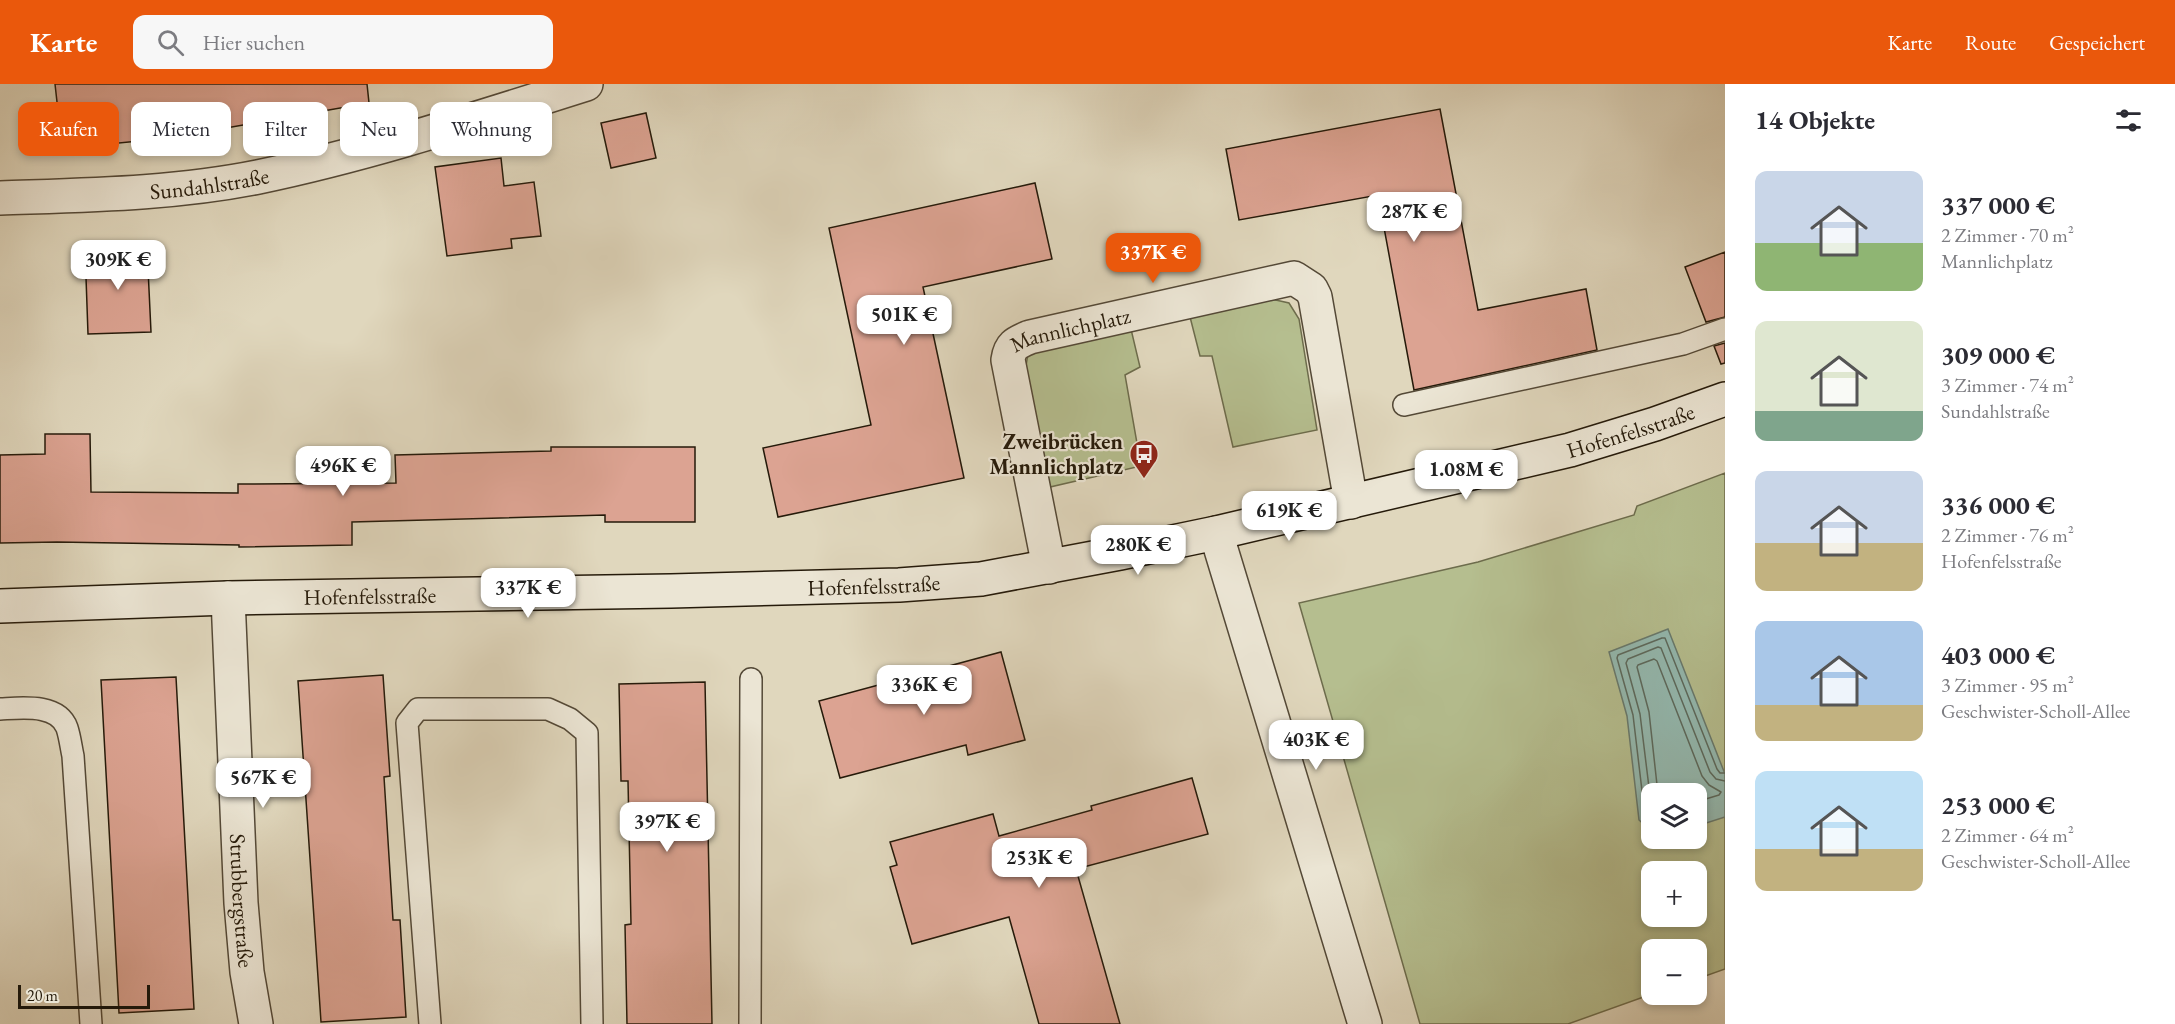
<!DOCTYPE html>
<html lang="de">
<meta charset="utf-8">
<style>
:root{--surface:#fff;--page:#f7f7f7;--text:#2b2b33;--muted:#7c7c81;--accent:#ea580c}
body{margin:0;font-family:"EB Garamond",serif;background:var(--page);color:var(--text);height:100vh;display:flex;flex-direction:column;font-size:22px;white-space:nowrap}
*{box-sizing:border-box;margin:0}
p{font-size:20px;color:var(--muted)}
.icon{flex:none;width:33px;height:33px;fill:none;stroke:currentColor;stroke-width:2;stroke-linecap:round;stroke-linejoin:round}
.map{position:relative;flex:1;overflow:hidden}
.panel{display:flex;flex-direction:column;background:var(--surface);width:450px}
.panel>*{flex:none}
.hud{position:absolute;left:18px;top:18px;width:570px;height:54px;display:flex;gap:12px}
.buttons{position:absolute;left:1641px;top:699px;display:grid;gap:12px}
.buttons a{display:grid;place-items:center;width:66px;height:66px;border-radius:12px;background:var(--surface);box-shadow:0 3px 9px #0003;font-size:30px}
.scale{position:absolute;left:18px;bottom:15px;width:132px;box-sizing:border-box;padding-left:6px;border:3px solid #251a0a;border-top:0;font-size:16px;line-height:21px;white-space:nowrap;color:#251a0a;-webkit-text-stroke:4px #ebe5d4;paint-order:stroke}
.price{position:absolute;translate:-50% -51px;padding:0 14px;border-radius:12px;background:#fff;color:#222;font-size:20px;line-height:39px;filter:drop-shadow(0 2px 3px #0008)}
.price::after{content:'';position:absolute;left:50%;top:36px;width:18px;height:14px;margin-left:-9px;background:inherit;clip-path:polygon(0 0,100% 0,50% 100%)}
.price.active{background:var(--accent);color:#fff}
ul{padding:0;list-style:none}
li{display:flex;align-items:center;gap:18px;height:150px;padding:0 30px}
li span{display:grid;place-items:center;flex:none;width:168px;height:120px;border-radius:12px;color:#555}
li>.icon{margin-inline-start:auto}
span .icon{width:72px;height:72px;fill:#fffc;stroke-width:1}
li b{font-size:26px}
h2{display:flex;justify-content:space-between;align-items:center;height:72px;padding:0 30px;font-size:26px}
.pill{padding:0 21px;border-radius:12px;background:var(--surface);box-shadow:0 3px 9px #0003;font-size:21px;line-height:54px}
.pill.active{background:var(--accent);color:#fff}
header{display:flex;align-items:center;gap:36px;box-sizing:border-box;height:84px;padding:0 30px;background:var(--accent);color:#fff}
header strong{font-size:28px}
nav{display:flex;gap:33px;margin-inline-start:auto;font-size:21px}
.search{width:420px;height:54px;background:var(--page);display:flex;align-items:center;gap:15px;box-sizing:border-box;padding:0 21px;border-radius:12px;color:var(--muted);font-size:22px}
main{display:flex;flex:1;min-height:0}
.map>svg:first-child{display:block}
</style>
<header>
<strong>Karte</strong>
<div class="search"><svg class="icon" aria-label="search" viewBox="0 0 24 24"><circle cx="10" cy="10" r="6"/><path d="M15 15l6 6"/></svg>Hier suchen</div>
<nav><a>Karte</a><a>Route</a><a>Gespeichert</a></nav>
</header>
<main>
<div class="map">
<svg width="1725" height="940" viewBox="0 0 1725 940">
<rect width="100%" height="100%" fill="#e0d7bd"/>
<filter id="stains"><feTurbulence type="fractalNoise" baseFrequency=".00333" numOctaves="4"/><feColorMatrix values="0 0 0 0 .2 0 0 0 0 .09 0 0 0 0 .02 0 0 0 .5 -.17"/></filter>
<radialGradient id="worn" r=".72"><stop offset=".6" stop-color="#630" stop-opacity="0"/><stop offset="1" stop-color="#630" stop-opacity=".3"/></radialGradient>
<g fill="#b5be8f" stroke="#6d6c4c" stroke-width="1.5" fill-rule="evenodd">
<polygon points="1267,214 1289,219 1299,235 1317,346 1233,363 1212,272 1200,272 1189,229"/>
<polygon points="1130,241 1140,283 1125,291 1141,382 1050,403 1025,288 1028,270"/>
<path d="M1725,389V885L1697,895L1696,866H1652V910L1568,940H1420L1299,519L1478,478L1634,431L1637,422ZM1652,710H1696V754H1652ZM1652,788H1696V832H1652Z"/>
</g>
<polygon fill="#94bab1" stroke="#687a6e" stroke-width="1.5" points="1668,545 1725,690 1725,733 1697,742 1696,710 1652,710 1651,747 1639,736 1627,632 1609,568"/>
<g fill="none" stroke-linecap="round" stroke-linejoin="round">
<g stroke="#5c6a5e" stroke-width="1.5">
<polyline points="1658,710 1649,628 1637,583 1638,581 1654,575 1657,577 1702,692 1709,701 1721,708 1719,711 1696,718"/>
<polyline points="1652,728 1640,630 1626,579 1628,575 1658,563 1661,564 1710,688 1716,695 1725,697"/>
<polyline points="1652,740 1645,732 1633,631 1617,574 1618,571 1662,554 1665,554 1717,685 1720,689 1725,689"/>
</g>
</g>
<g fill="#dca392" stroke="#251a0a" stroke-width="1.5">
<polygon points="55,0 367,0 369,19 169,54 89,62 86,33 59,36"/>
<polygon points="1440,25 1478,226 1586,205 1597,266 1414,306 1378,111 1239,136 1226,65"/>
<polygon points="646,29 656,74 611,84 601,39"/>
<polygon points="501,74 504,102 534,98 541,152 511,155 512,164 447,172 435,83"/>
<polygon points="1035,99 1052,175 923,203 964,394 778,433 763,364 871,341 829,144"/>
<polygon points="147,163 151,248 88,250 85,165"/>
<polygon points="1725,168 1725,233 1706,238 1685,183"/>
<polygon points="1725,259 1725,279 1721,280 1714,262"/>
<polygon points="45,350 90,350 91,408 238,409 238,400 396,399 395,371 551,367 551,363 695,363 695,438 605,438 605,431 352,438 352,461 239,463 239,461 57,458 0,459 0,371 45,370"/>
<polygon points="1001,568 1025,656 968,671 966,661 840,694 819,617"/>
<polygon points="383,591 390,692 384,693 393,836 400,836 406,933 321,938 298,597"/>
<polygon points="176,593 194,925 119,929 101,596"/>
<polygon points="705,598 712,940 627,940 625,841 631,840 628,697 621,697 619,600"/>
<polygon points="1192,694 1208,750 1076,785 1120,940 1039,940 1009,833 912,860 890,783 897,781 890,758 993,730 999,752 1092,726 1091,722"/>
</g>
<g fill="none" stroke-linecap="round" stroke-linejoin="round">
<g stroke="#544937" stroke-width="24">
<g id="service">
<polyline points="1404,321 1683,260 1725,245"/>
<path d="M0,625C21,624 58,619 67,644C70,653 71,663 73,672L91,940"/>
<polyline points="430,940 407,639 418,625 548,625 570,635 587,649 592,940"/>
<polyline points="750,940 751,595"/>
</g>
</g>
<g stroke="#544937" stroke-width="36">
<g id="minor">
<path id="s1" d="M0,114C85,111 174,110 258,93C369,70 478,34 586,0"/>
<polyline points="1216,449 1365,940"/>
<path id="s2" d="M1049,483L1008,276C1010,261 1016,259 1030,253L1294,194L1311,205L1315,213L1351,418"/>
<path id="s3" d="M228,514L241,819L247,888L256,940"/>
</g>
</g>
<g stroke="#251a0a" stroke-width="36">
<g id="secondary">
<path id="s4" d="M0,522L228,514L671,507L899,501L981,495L1120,469L1216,449L1570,366L1655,340L1725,315"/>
</g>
</g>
<use href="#service" stroke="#ebe5d4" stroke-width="21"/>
<use href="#minor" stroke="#ebe5d4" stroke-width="33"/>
<use href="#secondary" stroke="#ebe5d4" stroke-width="33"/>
</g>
<defs>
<g id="bus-pin" transform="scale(1.5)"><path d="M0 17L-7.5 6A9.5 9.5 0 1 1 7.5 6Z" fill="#8f2418" stroke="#ebe5d4"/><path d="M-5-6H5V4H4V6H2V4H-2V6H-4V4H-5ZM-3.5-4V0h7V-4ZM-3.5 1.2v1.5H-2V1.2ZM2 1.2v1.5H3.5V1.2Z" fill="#fff"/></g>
</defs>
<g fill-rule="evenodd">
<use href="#bus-pin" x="1144" y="370"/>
</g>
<g text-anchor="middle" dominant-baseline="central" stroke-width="4.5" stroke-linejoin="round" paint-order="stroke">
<g font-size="22" fill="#251a0a" stroke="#ebe5d4">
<text stroke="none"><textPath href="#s1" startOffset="210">Sundahlstraße</textPath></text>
<text stroke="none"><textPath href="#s2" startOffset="286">Mannlichplatz</textPath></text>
<text stroke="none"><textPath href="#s4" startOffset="1648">Hofenfelsstraße</textPath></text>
<text stroke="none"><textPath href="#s4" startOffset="874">Hofenfelsstraße</textPath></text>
<text stroke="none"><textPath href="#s4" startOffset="370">Hofenfelsstraße</textPath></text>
<text stroke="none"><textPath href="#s3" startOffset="303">Strubbergstraße</textPath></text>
</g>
<g font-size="22" font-weight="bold" fill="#251a0a" stroke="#ebe5d4" text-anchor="end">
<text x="1123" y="357">Zweibrücken<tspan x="1123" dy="25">Mannlichplatz</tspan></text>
</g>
</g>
<rect width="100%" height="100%" filter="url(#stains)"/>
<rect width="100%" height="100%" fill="url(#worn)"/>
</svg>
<div class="buttons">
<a><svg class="icon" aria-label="layers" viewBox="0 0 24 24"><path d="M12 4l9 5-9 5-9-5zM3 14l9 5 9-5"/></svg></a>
<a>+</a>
<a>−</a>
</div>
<div class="scale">20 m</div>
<b class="price" style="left:1414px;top:159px">287K €</b>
<b class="price active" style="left:1153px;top:200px">337K €</b>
<b class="price" style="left:118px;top:207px">309K €</b>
<b class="price" style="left:904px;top:262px">501K €</b>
<b class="price" style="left:343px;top:413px">496K €</b>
<b class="price" style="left:1466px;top:417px">1.08M €</b>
<b class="price" style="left:1289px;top:458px">619K €</b>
<b class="price" style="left:1138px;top:492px">280K €</b>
<b class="price" style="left:528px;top:535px">337K €</b>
<b class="price" style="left:924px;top:632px">336K €</b>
<b class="price" style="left:1316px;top:687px">403K €</b>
<b class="price" style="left:263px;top:725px">567K €</b>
<b class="price" style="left:667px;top:769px">397K €</b>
<b class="price" style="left:1039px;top:805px">253K €</b>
<div class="hud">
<a class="pill active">Kaufen</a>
<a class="pill">Mieten</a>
<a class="pill">Filter</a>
<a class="pill">Neu</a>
<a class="pill">Wohnung</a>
</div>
</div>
<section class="panel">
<h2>14 Objekte<svg class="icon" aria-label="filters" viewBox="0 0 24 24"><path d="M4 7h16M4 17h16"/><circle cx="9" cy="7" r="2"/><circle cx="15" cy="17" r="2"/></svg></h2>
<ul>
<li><span style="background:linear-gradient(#c9d6e8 60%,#8fb573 0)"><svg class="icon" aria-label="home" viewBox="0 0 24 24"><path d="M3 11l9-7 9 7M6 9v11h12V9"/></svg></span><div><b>337 000 €</b><p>2 Zimmer · 70 m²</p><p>Mannlichplatz</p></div></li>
<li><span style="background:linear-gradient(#dfe7d0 75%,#7fa58c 0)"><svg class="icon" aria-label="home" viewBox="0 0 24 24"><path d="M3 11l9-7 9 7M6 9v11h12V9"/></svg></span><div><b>309 000 €</b><p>3 Zimmer · 74 m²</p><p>Sundahlstraße</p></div></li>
<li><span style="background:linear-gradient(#c9d6e8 60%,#c2b280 0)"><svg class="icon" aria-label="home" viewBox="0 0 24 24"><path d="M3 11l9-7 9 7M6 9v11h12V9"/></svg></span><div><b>336 000 €</b><p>2 Zimmer · 76 m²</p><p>Hofenfelsstraße</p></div></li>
<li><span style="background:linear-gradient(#a9c7e8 70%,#c2b280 0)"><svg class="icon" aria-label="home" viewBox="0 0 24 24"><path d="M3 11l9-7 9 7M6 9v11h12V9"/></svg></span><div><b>403 000 €</b><p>3 Zimmer · 95 m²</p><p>Geschwister-Scholl-Allee</p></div></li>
<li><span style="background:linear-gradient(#bfe0f5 65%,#c2b280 0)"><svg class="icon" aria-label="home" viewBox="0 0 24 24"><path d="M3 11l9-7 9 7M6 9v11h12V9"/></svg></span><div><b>253 000 €</b><p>2 Zimmer · 64 m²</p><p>Geschwister-Scholl-Allee</p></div></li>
</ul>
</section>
</main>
